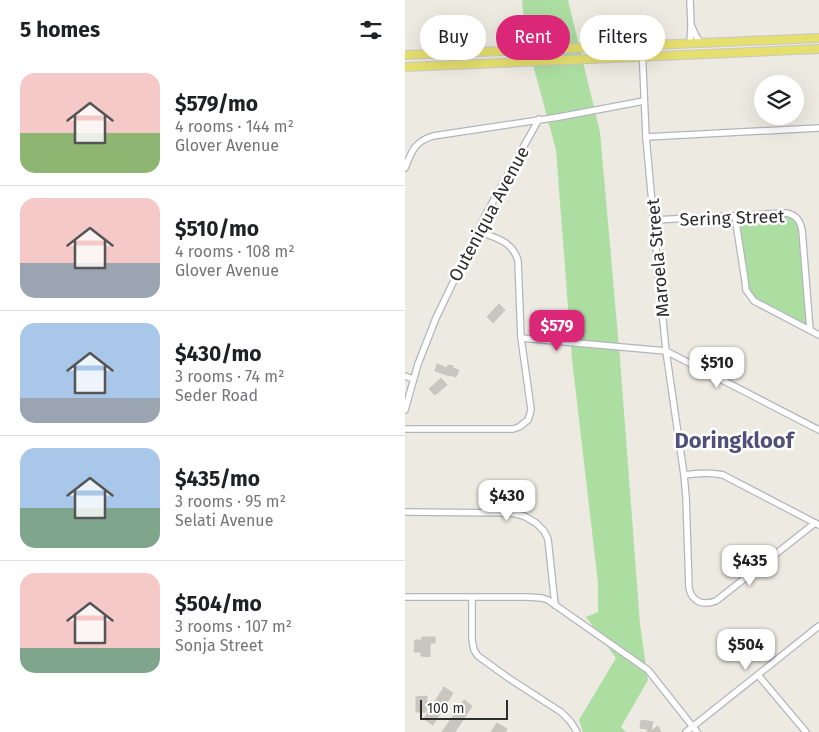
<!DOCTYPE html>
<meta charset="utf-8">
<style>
:root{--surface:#fff;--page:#f6f6f6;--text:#202124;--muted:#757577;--line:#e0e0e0;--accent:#db2777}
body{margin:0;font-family:"Fira Sans",sans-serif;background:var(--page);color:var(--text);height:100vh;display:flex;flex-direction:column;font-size:19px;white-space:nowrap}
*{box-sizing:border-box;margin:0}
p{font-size:16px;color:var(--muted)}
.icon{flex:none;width:28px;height:28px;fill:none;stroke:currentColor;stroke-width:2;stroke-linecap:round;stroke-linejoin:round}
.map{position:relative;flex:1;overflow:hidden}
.drawer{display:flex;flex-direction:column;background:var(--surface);width:405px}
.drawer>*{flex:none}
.top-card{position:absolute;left:15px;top:15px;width:324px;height:45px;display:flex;gap:10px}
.tools{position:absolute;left:349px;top:75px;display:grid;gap:10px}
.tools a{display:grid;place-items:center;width:50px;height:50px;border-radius:50%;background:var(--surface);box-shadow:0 5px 20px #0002;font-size:25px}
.scale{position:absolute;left:15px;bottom:12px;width:88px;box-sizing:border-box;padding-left:5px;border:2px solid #2d2d2d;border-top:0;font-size:14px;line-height:18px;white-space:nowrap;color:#2d2d2d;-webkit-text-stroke:4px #fff;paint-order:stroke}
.price{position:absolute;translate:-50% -42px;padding:0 11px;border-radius:10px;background:#fff;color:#222;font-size:16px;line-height:32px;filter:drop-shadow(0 1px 2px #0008)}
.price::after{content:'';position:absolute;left:50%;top:30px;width:15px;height:11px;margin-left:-8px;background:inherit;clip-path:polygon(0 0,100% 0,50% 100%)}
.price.on{background:var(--accent);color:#fff}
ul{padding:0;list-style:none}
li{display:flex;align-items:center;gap:15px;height:125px;padding:0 20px}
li+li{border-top:1px solid var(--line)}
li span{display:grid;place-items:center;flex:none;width:140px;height:100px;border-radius:15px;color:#555}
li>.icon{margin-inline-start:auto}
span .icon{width:60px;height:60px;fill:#fffc;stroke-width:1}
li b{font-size:21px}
h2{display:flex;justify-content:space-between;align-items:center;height:60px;padding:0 20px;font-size:21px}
.chip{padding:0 18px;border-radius:22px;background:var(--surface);box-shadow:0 5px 20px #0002;font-size:18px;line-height:45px}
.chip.on{background:var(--accent);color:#fff}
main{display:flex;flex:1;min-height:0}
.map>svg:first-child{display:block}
</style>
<main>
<section class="drawer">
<h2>5 homes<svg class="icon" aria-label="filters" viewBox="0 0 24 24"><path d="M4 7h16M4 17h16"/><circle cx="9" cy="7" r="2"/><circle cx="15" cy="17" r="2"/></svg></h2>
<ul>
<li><span style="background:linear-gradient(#f6c9c9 60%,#8fb573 0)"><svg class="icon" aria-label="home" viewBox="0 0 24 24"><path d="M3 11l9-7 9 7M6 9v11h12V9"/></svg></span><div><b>$579/mo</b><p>4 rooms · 144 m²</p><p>Glover Avenue</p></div></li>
<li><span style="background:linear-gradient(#f6c9c9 65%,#9aa5b1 0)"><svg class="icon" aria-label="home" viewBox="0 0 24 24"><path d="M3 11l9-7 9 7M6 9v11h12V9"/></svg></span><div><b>$510/mo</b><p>4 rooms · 108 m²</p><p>Glover Avenue</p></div></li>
<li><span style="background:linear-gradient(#a9c7e8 75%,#9aa5b1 0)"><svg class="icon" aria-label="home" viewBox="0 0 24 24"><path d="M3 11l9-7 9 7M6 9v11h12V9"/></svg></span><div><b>$430/mo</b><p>3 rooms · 74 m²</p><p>Seder Road</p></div></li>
<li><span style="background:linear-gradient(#a9c7e8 60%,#7fa58c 0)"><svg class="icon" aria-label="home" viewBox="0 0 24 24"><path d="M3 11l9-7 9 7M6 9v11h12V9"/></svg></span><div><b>$435/mo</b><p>3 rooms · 95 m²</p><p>Selati Avenue</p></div></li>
<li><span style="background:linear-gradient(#f6c9c9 75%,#7fa58c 0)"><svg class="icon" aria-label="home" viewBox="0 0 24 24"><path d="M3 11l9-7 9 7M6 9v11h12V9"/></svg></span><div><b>$504/mo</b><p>3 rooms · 107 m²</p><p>Sonja Street</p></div></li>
</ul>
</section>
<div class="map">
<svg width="414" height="732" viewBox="0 0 414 732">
<rect width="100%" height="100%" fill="#edeae1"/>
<g fill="#acdea2">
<polygon points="117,0 163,0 195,132 215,359 235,624 243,680 216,727 221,732 178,732 174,720 211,658 181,617 193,612 193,583 167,359 151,150 120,35"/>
<polygon points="381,212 393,217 398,223 403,327 349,299 342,288 332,217"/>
</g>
<g fill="#c9c6c0" stroke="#c8c6ba">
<polygon points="94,304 100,310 88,323 82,317"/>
<polygon points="32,364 42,368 43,365 48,366 47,368 54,370 51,377 45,375 45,376 30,371"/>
<polygon points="36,378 42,385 30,395 24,389"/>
<polygon points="17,637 30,637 30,643 25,643 25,657 16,656 16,652 9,652 10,640 17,640"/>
<polygon points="39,687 48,693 28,725 19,719"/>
<polygon points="22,696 21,712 11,712 11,697"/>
<polygon points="59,700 67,706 50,732 37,732"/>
<polygon points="236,720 248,722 246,731 253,726 256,732 243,732 242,729 235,728"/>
<polygon points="92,723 102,729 100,732 86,732"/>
</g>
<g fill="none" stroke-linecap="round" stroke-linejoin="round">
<g stroke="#b4b4bf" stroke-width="8">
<g id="minor">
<polyline points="285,0 286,25 285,44"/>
<polyline points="287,27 291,36 296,43"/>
<path d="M237,46L241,137L254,280L261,351L279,475L281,497L284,588C287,602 298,606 311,601L410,523"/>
<polyline points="241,137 414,128"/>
<path d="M0,168C7,151 9,142 28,136L154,117L239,101"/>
<polyline points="330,216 340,281 341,290 349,301 414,335"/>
<path d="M249,220L381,213C391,215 395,220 397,230L405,330"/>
<polyline points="116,338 261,351 414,430"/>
<polyline points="0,376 8,379"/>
<polyline points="0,410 13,364 31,318 82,212 134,119"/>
<path d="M0,429H108L114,427L123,420L125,414L126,409L116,338L113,261C108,241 90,238 73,231"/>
<path d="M279,475C293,473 305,472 318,475L414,525"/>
<polyline points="0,512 107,513 119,516 131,523 139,531 143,539 150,605"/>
<polyline points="0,597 122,597 137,598 143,600 243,670 292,732"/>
<polyline points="67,598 67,640 69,650 73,656 102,677 156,712 165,721 172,732"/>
<polyline points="353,675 401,732"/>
<polyline points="281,732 414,626"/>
</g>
</g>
<g stroke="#c8c8c8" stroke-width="10">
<g id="major">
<polyline points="0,55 296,43 414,38"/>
<polyline points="0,67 414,49"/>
</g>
</g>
<use href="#minor" stroke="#fff" stroke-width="5.5"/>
<use href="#major" stroke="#e5df6d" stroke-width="8"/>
</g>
<g text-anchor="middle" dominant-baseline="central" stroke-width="5" stroke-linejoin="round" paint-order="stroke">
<g font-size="18" fill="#2d2d2d" stroke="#fff">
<text transform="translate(84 214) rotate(-62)">Outeniqua Avenue</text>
<text transform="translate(327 218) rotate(-2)">Sering Street</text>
<text transform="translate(253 258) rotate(-95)">Maroela Street</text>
</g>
<g font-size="22" font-weight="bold" fill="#51507a" stroke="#fff">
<text x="329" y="440">Doringkloof</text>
</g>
</g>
</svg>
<div class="tools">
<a><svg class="icon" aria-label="layers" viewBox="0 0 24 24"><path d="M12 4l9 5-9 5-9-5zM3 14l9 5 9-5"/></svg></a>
</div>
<div class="scale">100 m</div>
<b class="price on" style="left:152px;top:352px">$579</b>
<b class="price" style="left:312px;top:389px">$510</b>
<b class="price" style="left:102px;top:522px">$430</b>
<b class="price" style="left:345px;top:587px">$435</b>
<b class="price" style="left:341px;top:671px">$504</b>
<div class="top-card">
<a class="chip">Buy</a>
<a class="chip on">Rent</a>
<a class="chip">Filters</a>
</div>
</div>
</main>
